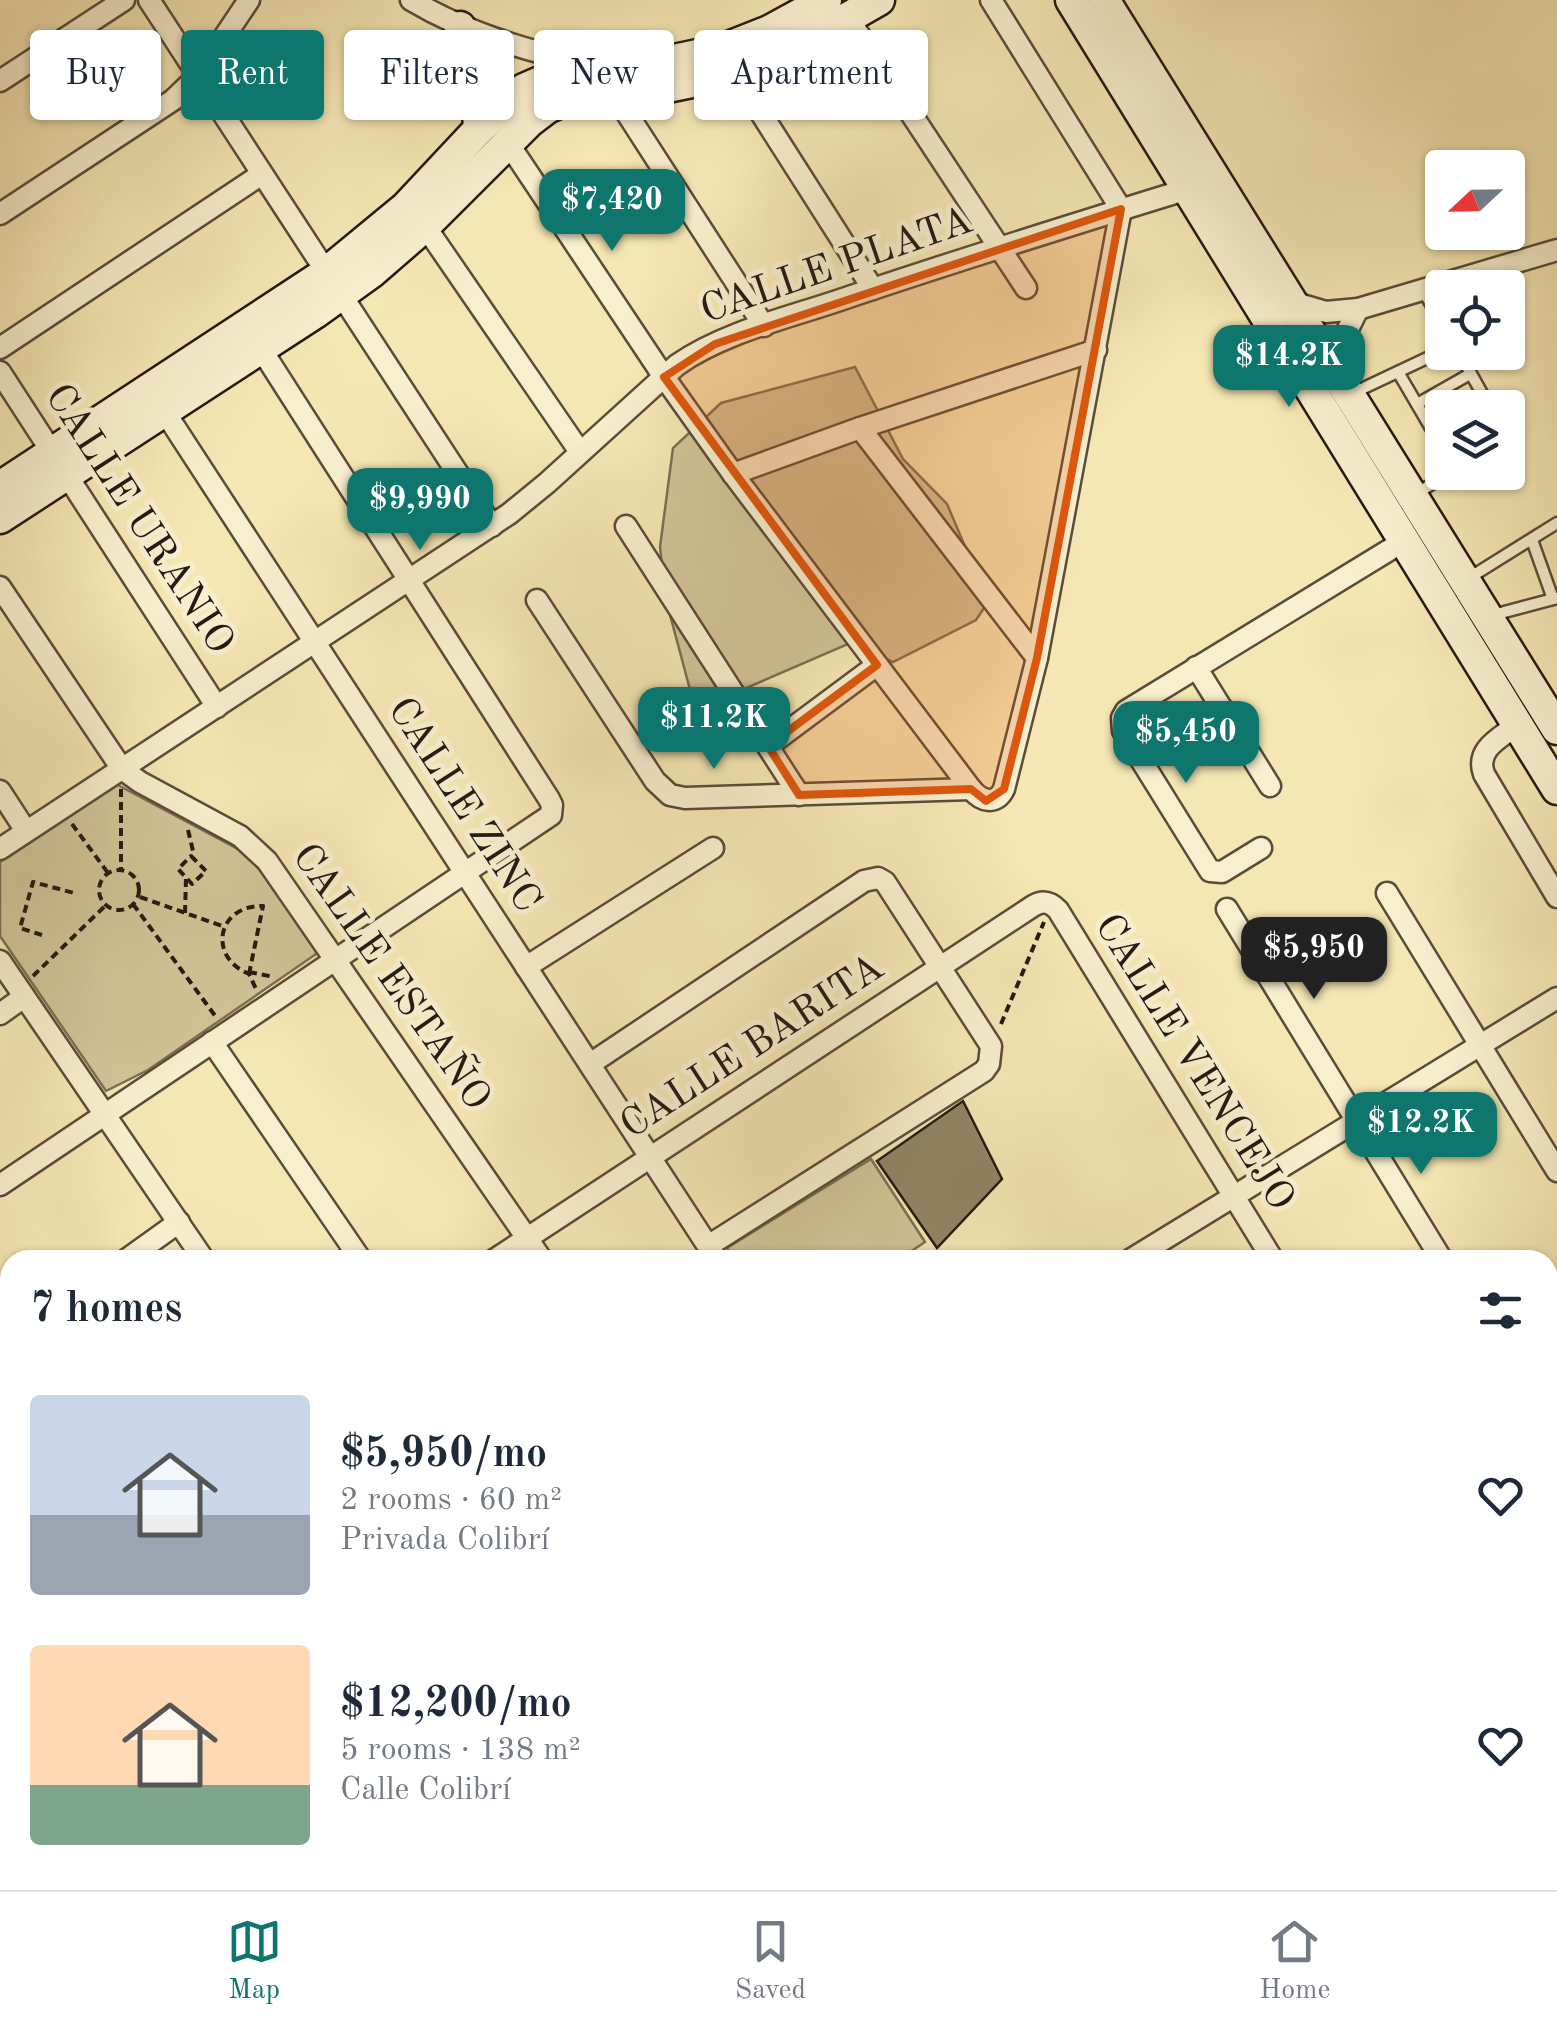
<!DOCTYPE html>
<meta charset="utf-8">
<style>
:root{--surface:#fff;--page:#f2f2f3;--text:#1f2937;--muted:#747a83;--line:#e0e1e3;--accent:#0f766e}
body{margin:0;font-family:"Old Standard TT",serif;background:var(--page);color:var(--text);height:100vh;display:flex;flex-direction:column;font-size:38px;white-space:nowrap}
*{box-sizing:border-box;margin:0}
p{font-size:32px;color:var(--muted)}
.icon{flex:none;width:55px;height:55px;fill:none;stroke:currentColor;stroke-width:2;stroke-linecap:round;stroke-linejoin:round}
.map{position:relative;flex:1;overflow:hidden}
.details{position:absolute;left:0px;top:1250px;width:1558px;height:640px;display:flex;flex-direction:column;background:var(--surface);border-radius:30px 30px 0 0;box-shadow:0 2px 8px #0004}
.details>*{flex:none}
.hud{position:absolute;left:30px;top:30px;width:1000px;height:90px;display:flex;gap:20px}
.needle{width:65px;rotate:248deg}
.buttons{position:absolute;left:1425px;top:150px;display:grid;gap:20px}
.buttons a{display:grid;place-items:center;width:100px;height:100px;border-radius:10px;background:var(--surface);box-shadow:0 2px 8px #0004;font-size:50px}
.price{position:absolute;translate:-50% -85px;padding:0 22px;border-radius:20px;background:var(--accent);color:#fff;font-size:32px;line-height:65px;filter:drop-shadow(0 2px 5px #0008)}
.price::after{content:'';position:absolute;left:50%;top:60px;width:30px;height:22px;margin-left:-15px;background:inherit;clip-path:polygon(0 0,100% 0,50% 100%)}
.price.active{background:#222;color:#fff}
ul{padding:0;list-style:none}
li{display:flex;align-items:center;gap:30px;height:250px;padding:0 30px}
li span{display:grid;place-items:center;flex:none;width:280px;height:200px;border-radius:10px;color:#555}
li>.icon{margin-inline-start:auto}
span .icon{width:120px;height:120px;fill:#fffc;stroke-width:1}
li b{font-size:42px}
h2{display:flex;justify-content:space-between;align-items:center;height:120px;padding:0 30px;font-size:42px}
.tag{padding:0 35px;border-radius:10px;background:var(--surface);box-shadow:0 2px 8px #0004;font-size:35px;line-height:90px}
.tag.active{background:var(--accent);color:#fff}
.menu{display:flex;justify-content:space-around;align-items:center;height:140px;border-top:2px solid var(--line);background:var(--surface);font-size:28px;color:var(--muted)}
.menu a{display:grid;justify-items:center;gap:5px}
.menu .active{color:var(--accent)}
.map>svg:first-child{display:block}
</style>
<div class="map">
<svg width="1557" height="1890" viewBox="0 0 1557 1890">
<rect width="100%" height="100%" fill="#f5e7b4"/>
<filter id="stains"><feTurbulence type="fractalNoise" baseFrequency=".002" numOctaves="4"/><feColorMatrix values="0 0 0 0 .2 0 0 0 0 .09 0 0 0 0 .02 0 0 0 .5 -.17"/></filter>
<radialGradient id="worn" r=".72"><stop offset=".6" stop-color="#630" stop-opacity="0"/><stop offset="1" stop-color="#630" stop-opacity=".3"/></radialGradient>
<g fill="#d2c498" stroke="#7c6e54" stroke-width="2.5">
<polygon points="855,367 903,459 947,504 975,570 986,605 976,620 893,662 850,643 698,709 692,697 665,596 660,547 673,448 721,403"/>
<polygon points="114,783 249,855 319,952 148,1070 106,1091 0,936 0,862"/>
<polygon points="871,1159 925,1242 898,1260 736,1260 727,1248"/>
<polygon points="10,1352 10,1492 0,1497 0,1359"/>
</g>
<polygon fill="#918465" stroke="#251910" stroke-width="2.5" points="963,1101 1002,1179 937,1248 877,1161"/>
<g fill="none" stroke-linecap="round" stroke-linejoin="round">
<g stroke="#594c39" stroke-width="15">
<g id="lane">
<polyline points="1423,290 1442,324"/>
<polyline points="1459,352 1490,408"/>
<polyline points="1398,372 1442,447"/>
<polyline points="1353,393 1442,351"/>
<polyline points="1417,404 1470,374"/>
<polyline points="1417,493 1452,472"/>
<polyline points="1532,540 1553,599"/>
<polyline points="1469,578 1557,523"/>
<polyline points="1493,615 1557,598"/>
<polyline points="265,1880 271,1890"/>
<polyline points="448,1880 456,1890"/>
<polyline points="574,1880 581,1890"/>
</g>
</g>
<g stroke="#594c39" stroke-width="25">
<g id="street">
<polyline points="149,0 492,526"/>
<path d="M411,0C465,32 523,50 584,63"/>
<polyline points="848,18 1026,288"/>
<polyline points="729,63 873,289"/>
<polyline points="0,81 124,0"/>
<polyline points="608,84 764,326"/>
<path d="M508,143L664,377L733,474L971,789C981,801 996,806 1004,789L1037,658L1121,209L991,0"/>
<polyline points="0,214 173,100 198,76 249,0"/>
<polyline points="425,226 580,452"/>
<polyline points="1292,302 1326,312 1358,309 1557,250"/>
<polyline points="0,348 262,174"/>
<polyline points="0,372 217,707"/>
<polyline points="1337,376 1344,337 1358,309"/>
<polyline points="159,403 717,1260"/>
<polyline points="860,428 1037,658"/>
<polyline points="733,474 860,428 1096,350"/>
<polyline points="626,526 799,795"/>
<polyline points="0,587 122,769 140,782 240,836 267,861 542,1260"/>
<polyline points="537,600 655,781 670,795 685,798 971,789"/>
<polyline points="1196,667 1270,786"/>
<path d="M1517,725C1500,738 1475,749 1484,774L1557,897"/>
<polyline points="768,746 877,665"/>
<polyline points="0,791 26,831"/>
<polyline points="1261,848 1222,872 1210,871 1123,731 1122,718 1126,711 1404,541"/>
<path d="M0,849L509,514L547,483L677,365C722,333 787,318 840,300C955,261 1071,225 1188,189"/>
<polyline points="1387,893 1557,1171"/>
<polyline points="1227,909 1442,1260"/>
<polyline points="0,961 204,1260"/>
<polyline points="526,967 713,848"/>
<polyline points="0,1014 24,997"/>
<polyline points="212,1042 361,1260"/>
<polyline points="590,1064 864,881 878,878 885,882 991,1046 989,1064 984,1071 708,1246"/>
<polyline points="0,1185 551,815 552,805 549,799 254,338"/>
<polyline points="126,1260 179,1222"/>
<path d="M494,1260L1033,906C1043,900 1050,902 1058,910L1273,1260"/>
<polyline points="1130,1260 1557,998"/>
<polyline points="0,1349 10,1342"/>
<polyline points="1548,1433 1557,1449"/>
<polyline points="0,1521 10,1516"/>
<polyline points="0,1586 10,1600"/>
<polyline points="1548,1697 1557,1696"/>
<polyline points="1548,1736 1557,1853"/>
<polyline points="0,1855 10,1854"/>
<polyline points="212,1880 219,1890"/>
<polyline points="629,1880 636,1890"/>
<polyline points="784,1880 791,1890"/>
<polyline points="955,1890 1110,1881"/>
</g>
</g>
<g stroke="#251910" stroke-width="35">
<g id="secondary">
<polyline points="1071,0 1557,789"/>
<polyline points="1104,0 1557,729"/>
<polyline points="460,27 476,77 479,129"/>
<polyline points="0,487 326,273 406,207 479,129 524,89 565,71 674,60 721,50 769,31 826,0"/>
<polyline points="0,518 315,313 372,272 425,226 530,121 547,108 581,93 672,86 736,73 802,44 879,0"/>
</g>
</g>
<g stroke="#251910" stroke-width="38">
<g id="primary">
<polyline points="1548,1870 1557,1869"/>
<polyline points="1099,1882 1106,1890"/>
<polyline points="1305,1890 1423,1880"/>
</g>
</g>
<g stroke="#251910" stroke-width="4" stroke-dasharray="8 5" stroke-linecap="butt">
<polyline points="121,789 121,869"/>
<polyline points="72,824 108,873"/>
<polyline points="188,830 194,855"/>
<polygon points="191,856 206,871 192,884 178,869"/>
<circle cx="119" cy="890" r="20"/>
<polyline points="140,897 225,927"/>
<polyline points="133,904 216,1017"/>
<polyline points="185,913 186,878"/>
<polyline points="42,935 20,928 33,882 74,893"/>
<polyline points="249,972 274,977"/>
<path d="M249,974L263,906C217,905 207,957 249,974L257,991"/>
<polyline points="33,976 105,906"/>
<polyline points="1001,1024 1044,922"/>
<polyline points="0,1424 10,1419"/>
<polyline points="0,1463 10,1451"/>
<polyline points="0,1497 10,1492"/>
</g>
<use href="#lane" stroke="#f8efce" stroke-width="10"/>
<use href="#street" stroke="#f8efce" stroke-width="20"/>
<use href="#secondary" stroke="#f8efce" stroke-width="30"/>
<use href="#primary" stroke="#f5e7b4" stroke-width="32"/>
</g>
<path fill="#de560c" fill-opacity="0.2" stroke="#de560c" stroke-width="8" stroke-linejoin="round" d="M1121,209L1037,658L1004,789L986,801L971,789L799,795L768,746L877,665L664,377L715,344Z"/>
<g text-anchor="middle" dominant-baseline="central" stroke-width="10" stroke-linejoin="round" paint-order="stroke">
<g font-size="40" fill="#251910" stroke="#f8efce">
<text transform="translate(837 267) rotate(-19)">CALLE PLATA</text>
<text transform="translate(138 520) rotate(57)">CALLE URANIO</text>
<text transform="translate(463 806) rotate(57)">CALLE ZINC</text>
<text transform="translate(390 978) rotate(55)">CALLE ESTAÑO</text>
<text transform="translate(753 1048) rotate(-33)">CALLE BARITA</text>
<text transform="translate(1193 1063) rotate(58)">CALLE VENCEJO</text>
</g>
</g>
<rect width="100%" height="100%" filter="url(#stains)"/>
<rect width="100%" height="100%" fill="url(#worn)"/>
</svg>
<div class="buttons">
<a><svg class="needle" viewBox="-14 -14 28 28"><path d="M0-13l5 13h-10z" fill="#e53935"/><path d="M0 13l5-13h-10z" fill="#747a83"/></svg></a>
<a><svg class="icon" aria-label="locate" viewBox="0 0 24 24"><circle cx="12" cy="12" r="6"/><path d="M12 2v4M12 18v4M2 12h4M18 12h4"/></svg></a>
<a><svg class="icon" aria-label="layers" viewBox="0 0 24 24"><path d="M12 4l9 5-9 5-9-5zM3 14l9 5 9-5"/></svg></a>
</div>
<b class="price" style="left:612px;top:254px">$7,420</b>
<b class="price" style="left:1289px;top:410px">$14.2K</b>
<b class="price" style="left:420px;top:553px">$9,990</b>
<b class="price" style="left:714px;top:772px">$11.2K</b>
<b class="price" style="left:1186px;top:786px">$5,450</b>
<b class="price active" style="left:1314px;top:1002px">$5,950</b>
<b class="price" style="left:1421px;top:1177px">$12.2K</b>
<div class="hud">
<a class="tag">Buy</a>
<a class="tag active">Rent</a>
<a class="tag">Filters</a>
<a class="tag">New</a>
<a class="tag">Apartment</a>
</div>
<section class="details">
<h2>7 homes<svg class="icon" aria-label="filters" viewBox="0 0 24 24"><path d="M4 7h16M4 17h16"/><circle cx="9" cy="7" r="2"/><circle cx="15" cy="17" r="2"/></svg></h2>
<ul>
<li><span style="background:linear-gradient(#c9d6e8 60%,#9aa5b1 0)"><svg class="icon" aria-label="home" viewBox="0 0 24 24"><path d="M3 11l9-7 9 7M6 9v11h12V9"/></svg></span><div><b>$5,950/mo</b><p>2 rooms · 60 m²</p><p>Privada Colibrí</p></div><svg class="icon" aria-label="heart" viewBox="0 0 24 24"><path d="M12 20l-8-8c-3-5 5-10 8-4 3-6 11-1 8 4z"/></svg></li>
<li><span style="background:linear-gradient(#ffd9b3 70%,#7fa58c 0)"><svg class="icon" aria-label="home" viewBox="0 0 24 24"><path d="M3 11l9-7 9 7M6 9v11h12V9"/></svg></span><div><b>$12,200/mo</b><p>5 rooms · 138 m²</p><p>Calle Colibrí</p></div><svg class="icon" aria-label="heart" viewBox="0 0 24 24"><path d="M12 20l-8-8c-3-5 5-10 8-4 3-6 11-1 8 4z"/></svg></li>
</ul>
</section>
</div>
<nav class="menu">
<a class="active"><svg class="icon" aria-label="map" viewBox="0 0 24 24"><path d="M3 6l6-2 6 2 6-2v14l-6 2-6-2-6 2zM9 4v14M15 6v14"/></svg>Map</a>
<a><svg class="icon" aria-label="saved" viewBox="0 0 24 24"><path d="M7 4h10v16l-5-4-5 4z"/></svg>Saved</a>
<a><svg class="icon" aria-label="home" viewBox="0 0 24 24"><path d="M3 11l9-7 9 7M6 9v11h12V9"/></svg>Home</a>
</nav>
